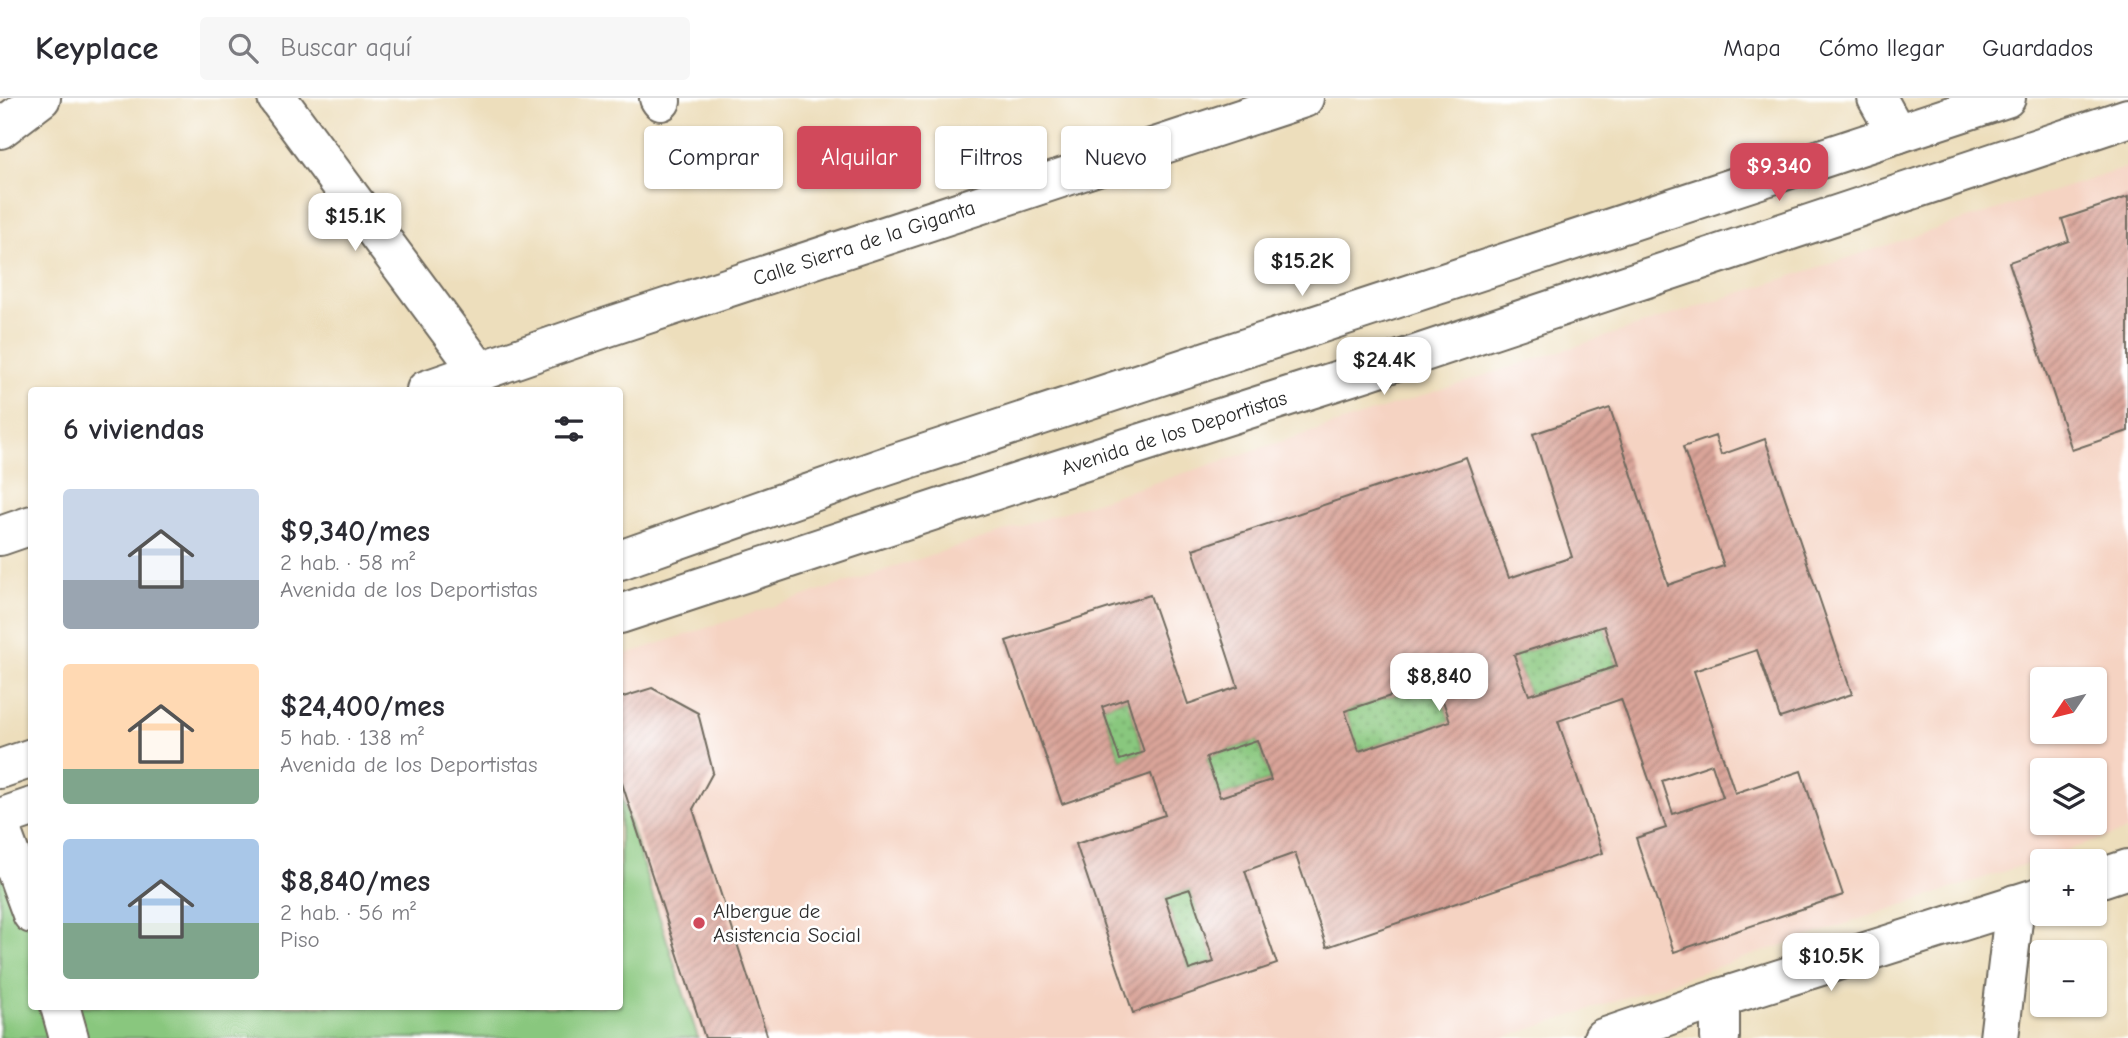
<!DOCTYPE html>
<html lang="es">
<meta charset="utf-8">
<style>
:root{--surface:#fff;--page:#f7f7f7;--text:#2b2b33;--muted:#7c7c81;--line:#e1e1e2;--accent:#d1495b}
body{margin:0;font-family:"Comic Neue",sans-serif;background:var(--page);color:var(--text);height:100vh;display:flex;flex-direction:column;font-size:26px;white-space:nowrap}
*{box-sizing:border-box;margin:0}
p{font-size:23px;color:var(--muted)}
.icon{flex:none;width:38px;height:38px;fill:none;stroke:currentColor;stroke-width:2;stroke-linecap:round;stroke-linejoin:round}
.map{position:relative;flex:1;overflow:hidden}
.panel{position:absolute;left:28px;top:289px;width:595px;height:623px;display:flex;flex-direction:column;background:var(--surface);border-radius:7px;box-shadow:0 2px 5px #0004}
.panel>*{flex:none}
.banner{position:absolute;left:644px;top:28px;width:665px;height:63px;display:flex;gap:14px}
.needle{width:46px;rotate:235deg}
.fabs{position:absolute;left:2030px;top:569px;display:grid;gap:14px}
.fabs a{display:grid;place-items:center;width:77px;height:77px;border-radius:7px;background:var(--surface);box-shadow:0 2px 5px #0004;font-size:35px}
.price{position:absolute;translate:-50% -60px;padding:0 16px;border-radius:14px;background:#fff;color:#222;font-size:23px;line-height:46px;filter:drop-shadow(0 2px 4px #0008)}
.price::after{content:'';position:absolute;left:50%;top:42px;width:21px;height:16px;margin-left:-10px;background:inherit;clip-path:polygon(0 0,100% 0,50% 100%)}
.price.selected{background:var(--accent);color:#fff}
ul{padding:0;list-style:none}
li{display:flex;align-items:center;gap:21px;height:175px;padding:0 35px}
li span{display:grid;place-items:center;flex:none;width:196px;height:140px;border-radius:7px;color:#555}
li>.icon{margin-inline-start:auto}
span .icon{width:84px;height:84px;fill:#fffc;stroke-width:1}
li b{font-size:30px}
h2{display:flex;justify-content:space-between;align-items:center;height:84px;padding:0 35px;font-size:30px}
.tag{padding:0 24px;border-radius:7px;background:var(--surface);box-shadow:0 2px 5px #0004;font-size:24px;line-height:63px}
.tag.selected{background:var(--accent);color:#fff}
header{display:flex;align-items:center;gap:42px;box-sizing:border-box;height:98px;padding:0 35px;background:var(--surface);border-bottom:2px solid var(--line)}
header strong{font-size:33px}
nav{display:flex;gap:38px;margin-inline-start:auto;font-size:24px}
.search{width:490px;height:63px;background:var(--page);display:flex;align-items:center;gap:18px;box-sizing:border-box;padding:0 24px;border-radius:7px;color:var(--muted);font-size:26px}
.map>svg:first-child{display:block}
</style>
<header>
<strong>Keyplace</strong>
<div class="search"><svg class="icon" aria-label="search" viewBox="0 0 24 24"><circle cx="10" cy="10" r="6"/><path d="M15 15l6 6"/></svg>Buscar aquí</div>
<nav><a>Mapa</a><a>Cómo llegar</a><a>Guardados</a></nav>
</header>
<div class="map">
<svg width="2128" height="940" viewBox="0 0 2128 940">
<defs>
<pattern id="garden-dots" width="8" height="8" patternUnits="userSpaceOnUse" patternTransform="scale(1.75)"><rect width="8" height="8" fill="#89c77e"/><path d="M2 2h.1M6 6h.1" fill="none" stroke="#70a267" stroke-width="1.8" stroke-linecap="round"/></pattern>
<pattern id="building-hatch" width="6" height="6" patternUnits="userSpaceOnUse" patternTransform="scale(1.75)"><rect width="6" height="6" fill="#daa499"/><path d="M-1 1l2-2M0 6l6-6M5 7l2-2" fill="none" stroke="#b1867d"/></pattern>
</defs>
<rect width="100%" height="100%" fill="#fff"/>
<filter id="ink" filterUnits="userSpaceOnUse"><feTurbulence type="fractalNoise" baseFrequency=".0143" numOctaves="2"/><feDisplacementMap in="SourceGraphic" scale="14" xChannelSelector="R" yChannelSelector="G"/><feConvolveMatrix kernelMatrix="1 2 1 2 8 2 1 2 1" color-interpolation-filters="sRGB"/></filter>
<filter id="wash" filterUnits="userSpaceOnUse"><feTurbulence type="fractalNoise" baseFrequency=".00686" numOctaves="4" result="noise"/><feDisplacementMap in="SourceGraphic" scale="28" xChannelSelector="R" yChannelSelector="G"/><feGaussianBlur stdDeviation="1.57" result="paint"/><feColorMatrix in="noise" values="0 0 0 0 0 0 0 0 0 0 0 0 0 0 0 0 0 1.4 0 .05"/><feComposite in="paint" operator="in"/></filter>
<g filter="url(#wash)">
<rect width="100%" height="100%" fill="#eddebc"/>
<path fill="#f5d3c2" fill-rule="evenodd" d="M2128,69V732L1504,940H698L620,695V558ZM2042,581H2095V634H2042ZM2042,672H2095V724H2042Z"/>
<polygon fill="#89c77e" stroke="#5a7954" stroke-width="2" points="620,695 698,940 0,940 0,762 31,751 32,908 620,908"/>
<g fill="url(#garden-dots)" stroke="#5a7954" stroke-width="2">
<polygon points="1604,528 1617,568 1529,597 1514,557"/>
<polygon points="1436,583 1450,623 1359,653 1345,613"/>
<polygon points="1127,600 1144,654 1120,662 1102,609"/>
<polygon points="1257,642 1271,682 1220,699 1206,659"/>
<polygon points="1190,791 1214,864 1189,872 1165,799"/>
</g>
<g id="blocks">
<g fill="url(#building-hatch)" fill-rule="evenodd">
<polygon points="2128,99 2128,333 2072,352 2009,164 2069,143 2062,121"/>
<path d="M1610,310L1668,487L1724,468L1683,349L1715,338L1721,357L1765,341L1852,596L1780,620L1757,552L1694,573L1735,695L1801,673L1843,797L1674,854L1636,740L1666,730L1621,601L1558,623L1603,755L1327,849L1295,755L1245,773L1277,866L1133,915L1076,746L1165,717L1151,676L1062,706L1006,543L1150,497L1188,606L1238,589L1193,451L1466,359L1509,480L1572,459L1533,336ZM1604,528L1617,568L1529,597L1514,557ZM1436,583L1450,623L1359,653L1345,613ZM1127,600L1144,654L1120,662L1102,609ZM1257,642L1271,682L1220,699L1206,659ZM1712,666L1723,699L1673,716L1662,683ZM1190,791L1214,864L1189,872L1165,799Z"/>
<polygon points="652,590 698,615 713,674 693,711 768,940 705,940 620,679 620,600"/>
</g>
</g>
</g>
<g filter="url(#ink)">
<use href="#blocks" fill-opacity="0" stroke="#6f6a5e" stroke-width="2"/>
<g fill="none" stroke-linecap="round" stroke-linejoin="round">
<g stroke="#6f6a5e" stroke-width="42">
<g id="minor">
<polyline points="277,0 480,274"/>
<polyline points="659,0 661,3"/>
<polyline points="1877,0 1897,36"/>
<polyline points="0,31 41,0"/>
<path id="s1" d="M426,292L608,229L1304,0"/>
<polyline points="0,438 32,427"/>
<polyline points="620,462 884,369 2006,0"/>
<path id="s2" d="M620,516L1023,383L1364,274L2128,20"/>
<polyline points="0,671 32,660"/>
<polyline points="0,720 32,709"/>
<polyline points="0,729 32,816"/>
<polyline points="2095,782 2128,771"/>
<polyline points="1720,900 1720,940"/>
<polyline points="60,908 69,940"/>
<polyline points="1603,940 1720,900 2042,798"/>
<polyline points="1999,940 2015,806"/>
</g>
</g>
<use href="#minor" stroke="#fff" stroke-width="38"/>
</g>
</g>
<circle fill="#d1495b" stroke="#fff" stroke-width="2.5" cx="699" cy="825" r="7"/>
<g text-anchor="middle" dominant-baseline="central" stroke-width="5" stroke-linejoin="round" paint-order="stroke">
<g font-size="21" fill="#2b2b2b" stroke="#fff">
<text stroke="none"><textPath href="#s1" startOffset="462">Calle Sierra de la Giganta</textPath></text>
<text stroke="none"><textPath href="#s2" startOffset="583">Avenida de los Deportistas</textPath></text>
</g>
<g font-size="21" fill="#2b2b2b" stroke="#fff" text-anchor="start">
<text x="713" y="813">Albergue de<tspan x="713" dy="24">Asistencia Social</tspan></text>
</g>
</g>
</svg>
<div class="fabs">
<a><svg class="needle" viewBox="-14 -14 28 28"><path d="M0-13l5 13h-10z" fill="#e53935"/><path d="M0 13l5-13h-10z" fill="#7c7c81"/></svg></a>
<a><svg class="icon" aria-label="layers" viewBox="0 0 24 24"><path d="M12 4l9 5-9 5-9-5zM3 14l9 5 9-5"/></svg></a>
<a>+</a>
<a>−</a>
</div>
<b class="price selected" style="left:1779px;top:105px">$9,340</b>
<b class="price" style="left:355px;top:155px">$15.1K</b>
<b class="price" style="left:1302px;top:200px">$15.2K</b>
<b class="price" style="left:1384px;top:299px">$24.4K</b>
<b class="price" style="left:1439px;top:615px">$8,840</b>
<b class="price" style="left:1831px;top:895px">$10.5K</b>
<div class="banner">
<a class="tag">Comprar</a>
<a class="tag selected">Alquilar</a>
<a class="tag">Filtros</a>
<a class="tag">Nuevo</a>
</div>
<section class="panel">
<h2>6 viviendas<svg class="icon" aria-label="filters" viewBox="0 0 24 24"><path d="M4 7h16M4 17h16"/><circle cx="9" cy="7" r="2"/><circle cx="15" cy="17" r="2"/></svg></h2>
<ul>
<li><span style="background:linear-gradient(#c9d6e8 65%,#9aa5b1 0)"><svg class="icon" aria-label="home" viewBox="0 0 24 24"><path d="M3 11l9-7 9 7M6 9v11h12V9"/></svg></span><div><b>$9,340/mes</b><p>2 hab. · 58 m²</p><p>Avenida de los Deportistas</p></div></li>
<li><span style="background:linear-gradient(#ffd9b3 75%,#7fa58c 0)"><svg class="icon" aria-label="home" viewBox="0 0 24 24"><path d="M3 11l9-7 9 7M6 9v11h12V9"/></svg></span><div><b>$24,400/mes</b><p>5 hab. · 138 m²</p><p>Avenida de los Deportistas</p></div></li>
<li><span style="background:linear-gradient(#a9c7e8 60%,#7fa58c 0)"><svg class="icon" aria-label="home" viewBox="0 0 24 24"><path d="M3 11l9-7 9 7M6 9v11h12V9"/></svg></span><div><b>$8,840/mes</b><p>2 hab. · 56 m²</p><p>Piso</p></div></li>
</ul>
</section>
</div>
